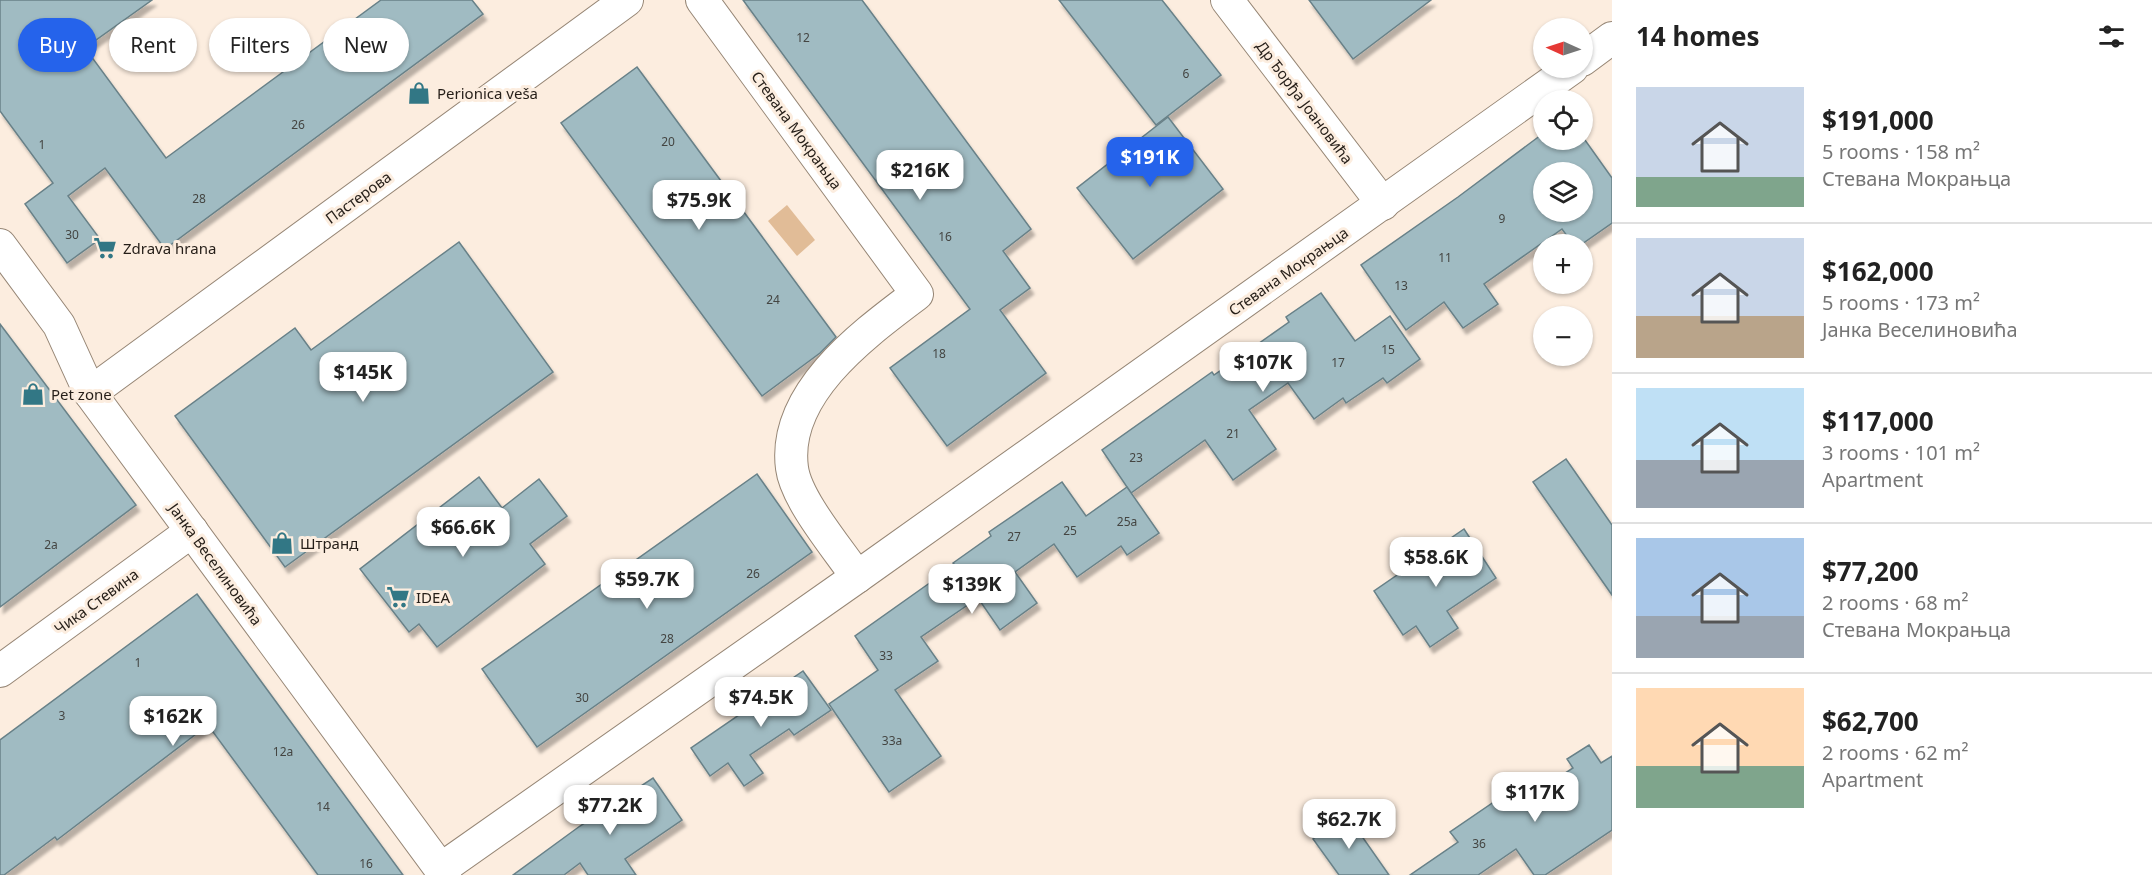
<!DOCTYPE html>
<meta charset="utf-8">
<style>
:root{--surface:#fff;--page:#f2f2f2;--text:#222;--muted:#767676;--line:#e0e0e0;--accent:#2563eb}
body{margin:0;font-family:"Noto Sans",sans-serif;background:var(--page);color:var(--text);height:100vh;display:flex;flex-direction:column;font-size:22px;white-space:nowrap}
*{box-sizing:border-box;margin:0}
p{font-size:20px;color:var(--muted)}
.icon{flex:none;width:33px;height:33px;fill:none;stroke:currentColor;stroke-width:2;stroke-linecap:round;stroke-linejoin:round}
.map{position:relative;flex:1;overflow:hidden}
.sheet{display:flex;flex-direction:column;background:var(--surface);width:540px}
.sheet>*{flex:none}
.hud{position:absolute;left:18px;top:18px;width:570px;height:54px;display:flex;gap:12px}
.needle{width:39px;rotate:273deg}
.tools{position:absolute;left:1533px;top:18px;display:grid;gap:12px}
.tools a{display:grid;place-items:center;width:60px;height:60px;border-radius:50%;background:var(--surface);box-shadow:0 2px 4px #0004;font-size:30px}
.price{position:absolute;translate:-50% -51px;padding:0 14px;border-radius:12px;background:#fff;color:#222;font-size:20px;line-height:39px;filter:drop-shadow(0 2px 3px #0008)}
.price::after{content:'';position:absolute;left:50%;top:36px;width:18px;height:14px;margin-left:-9px;background:inherit;clip-path:polygon(0 0,100% 0,50% 100%)}
.price.on{background:var(--accent);color:#fff}
ul{padding:0;list-style:none}
li{display:flex;align-items:center;gap:18px;height:150px;padding:0 24px}
li+li{border-top:2px solid var(--line)}
li span{display:grid;place-items:center;flex:none;width:168px;height:120px;border-radius:0px;color:#555}
li>.icon{margin-inline-start:auto}
span .icon{width:72px;height:72px;fill:#fffc;stroke-width:1}
li b{font-size:26px}
h2{display:flex;justify-content:space-between;align-items:center;height:72px;padding:0 24px;font-size:26px}
.tag{padding:0 21px;border-radius:27px;background:var(--surface);box-shadow:0 2px 4px #0004;font-size:21px;line-height:54px}
.tag.on{background:var(--accent);color:#fff}
main{display:flex;flex:1;min-height:0}
.map>svg:first-child{display:block}
</style>
<main>
<div class="map">
<svg width="1612" height="875" viewBox="0 0 1612 875">
<defs>
<filter id="shadow"><feDropShadow dx="3.5" dy="6" stdDeviation="1.5" flood-color="#0004"/></filter>
</defs>
<rect width="100%" height="100%" fill="#fceddf"/>
<polygon fill="#e1bc97" points="787,205 815,240 797,256 768,221"/>
<g fill="#a0bbc2" stroke="#688188" stroke-width="1.5" fill-rule="evenodd" filter="url(#shadow)">
<polygon points="0,0 152,0 85,48 166,158 381,0 472,0 483,14 165,249 105,168 68,196 100,239 67,263 25,204 53,183 0,111"/>
<polygon points="743,0 862,0 1031,229 1003,251 1030,288 1000,310 1046,373 947,446 890,368 970,309"/>
<polygon points="1059,0 1162,0 1221,75 1156,125"/>
<polygon points="1309,0 1431,0 1353,59"/>
<polygon points="637,67 836,337 820,353 762,396 561,123"/>
<polygon points="1168,117 1223,189 1133,259 1077,188"/>
<path d="M1541,135L1544,140H1585L1612,178V223L1582,244H1573L1562,229L1484,284L1498,304L1463,328L1444,302L1406,330L1361,265L1458,197ZM1544,172H1582V212H1544Z"/>
<polygon points="459,242 553,372 285,567 175,416 295,328 311,350"/>
<polygon points="1321,293 1355,341 1390,316 1420,359 1387,383 1383,378 1346,403 1343,398 1314,419 1288,383 1249,410 1276,449 1233,480 1205,440 1131,493 1102,450 1212,372 1214,375 1289,322 1286,317"/>
<polygon points="0,324 136,505 0,607"/>
<polygon points="1566,459 1612,525 1612,595 1533,482"/>
<polygon points="757,474 812,552 537,747 482,669"/>
<polygon points="479,477 502,508 539,479 567,516 530,544 545,564 437,647 419,624 409,632 360,569"/>
<polygon points="1062,482 1086,516 1127,487 1159,533 1127,555 1121,546 1077,577 1054,544 1015,572 1037,603 1000,630 978,598 921,637 938,661 895,690 941,756 889,792 829,704 878,670 855,636 955,565 953,563 991,536 989,532"/>
<polygon points="1464,529 1496,578 1447,611 1458,628 1430,647 1416,626 1403,635 1374,591"/>
<polygon points="197,594 403,875 318,875 208,725 57,840 55,837 4,875 0,875 0,740"/>
<polygon points="803,671 831,710 794,735 789,729 750,755 763,773 744,786 728,763 710,776 691,748"/>
<polygon points="1589,745 1601,763 1612,756 1612,830 1545,875 1534,875 1516,849 1478,875 1410,875 1458,842 1450,832 1526,780 1535,793 1573,768 1567,759"/>
<polygon points="653,778 682,820 625,859 636,875 588,875 580,863 564,875 513,875 580,826"/>
<polygon points="1347,815 1389,875 1339,875 1313,839"/>
</g>
<g fill="none" stroke-linecap="round" stroke-linejoin="round">
<g stroke="#968675" stroke-width="34">
<g id="minor">
<path d="M702,0L917,294C864,334 782,393 792,468C796,500 839,550 857,577"/>
<polyline points="1227,0 1383,204"/>
<polyline points="1582,60 1612,38"/>
<polyline points="0,245 59,325 90,393 445,875"/>
<polyline points="90,393 627,0"/>
<polyline points="0,671 192,531"/>
<polyline points="441,869 857,577 1572,68"/>
</g>
</g>
<use href="#minor" stroke="#fff" stroke-width="32"/>
</g>
<defs>
<g id="shop-bare" transform="scale(1.8)"><path d="M-5-2.5h2.3a2.7 3.5 0 0 1 5.4 0H5L5.5 6h-11ZM-1.5-2.5h3a1.5 2.3 0 0 0-3 0Z" fill="#327785" stroke="#fceddf" stroke-width="2.5" paint-order="stroke"/></g>
<g id="supermarket-bare" transform="scale(1.8)"><path d="M-6-5.5h2.5l.6 2H6L4.5 2H-2.5L-4.4-4H-6ZM-1.5 3.2a1.3 1.3 0 1 0 .1 0ZM3 3.2a1.3 1.3 0 1 0 .1 0Z" fill="#327785" stroke="#fceddf" stroke-width="2.5" paint-order="stroke"/></g>
</defs>
<g fill-rule="evenodd">
<use href="#shop-bare" x="419" y="93"/>
<use href="#supermarket-bare" x="105" y="248"/>
<use href="#shop-bare" x="33" y="394"/>
<use href="#shop-bare" x="282" y="543"/>
<use href="#supermarket-bare" x="398" y="597"/>
</g>
<g text-anchor="middle" dominant-baseline="central" stroke-width="6" stroke-linejoin="round" paint-order="stroke">
<g font-size="12" fill="#444542">
<text x="803" y="37">12</text>
<text x="1186" y="73">6</text>
<text x="298" y="124">26</text>
<text x="668" y="141">20</text>
<text x="42" y="144">1</text>
<text x="199" y="198">28</text>
<text x="1502" y="218">9</text>
<text x="72" y="234">30</text>
<text x="945" y="236">16</text>
<text x="1445" y="257">11</text>
<text x="1401" y="285">13</text>
<text x="773" y="299">24</text>
<text x="1388" y="349">15</text>
<text x="939" y="353">18</text>
<text x="1338" y="362">17</text>
<text x="1233" y="433">21</text>
<text x="1136" y="457">23</text>
<text x="1127" y="521">25a</text>
<text x="1070" y="530">25</text>
<text x="1014" y="536">27</text>
<text x="51" y="544">2a</text>
<text x="753" y="573">26</text>
<text x="667" y="638">28</text>
<text x="886" y="655">33</text>
<text x="138" y="662">1</text>
<text x="582" y="697">30</text>
<text x="62" y="715">3</text>
<text x="892" y="740">33a</text>
<text x="283" y="751">12a</text>
<text x="323" y="806">14</text>
<text x="1479" y="843">36</text>
<text x="366" y="863">16</text>
</g>
<g font-size="15" fill="#251e18" stroke="#fceddf" text-anchor="start">
<text x="437" y="93">Perionica veša</text>
<text x="123" y="248">Zdrava hrana</text>
<text x="51" y="394">Pet zone</text>
<text x="300" y="543">Штранд</text>
<text x="416" y="597">IDEA</text>
</g>
<g font-size="15" fill="#251e18" stroke="#fceddf">
<text transform="translate(1305 102) rotate(53)">Др Ђорђа Јоановића</text>
<text transform="translate(797 130) rotate(54)">Стевана Мокрањца</text>
<text transform="translate(358 197) rotate(-36)">Пастерова</text>
<text transform="translate(1288 271) rotate(-35)">Стевана Мокрањца</text>
<text transform="translate(216 564) rotate(54)">Јанка Веселиновића</text>
<text transform="translate(96 601) rotate(-36)">Чика Стевина</text>
</g>
</g>
</svg>
<div class="tools">
<a><svg class="needle" viewBox="-14 -14 28 28"><path d="M0-13l5 13h-10z" fill="#e53935"/><path d="M0 13l5-13h-10z" fill="#767676"/></svg></a>
<a><svg class="icon" aria-label="locate" viewBox="0 0 24 24"><circle cx="12" cy="12" r="6"/><path d="M12 2v4M12 18v4M2 12h4M18 12h4"/></svg></a>
<a><svg class="icon" aria-label="layers" viewBox="0 0 24 24"><path d="M12 4l9 5-9 5-9-5zM3 14l9 5 9-5"/></svg></a>
<a>+</a>
<a>−</a>
</div>
<b class="price on" style="left:1150px;top:188px">$191K</b>
<b class="price" style="left:920px;top:201px">$216K</b>
<b class="price" style="left:699px;top:231px">$75.9K</b>
<b class="price" style="left:1263px;top:393px">$107K</b>
<b class="price" style="left:363px;top:403px">$145K</b>
<b class="price" style="left:463px;top:558px">$66.6K</b>
<b class="price" style="left:1436px;top:588px">$58.6K</b>
<b class="price" style="left:647px;top:610px">$59.7K</b>
<b class="price" style="left:972px;top:615px">$139K</b>
<b class="price" style="left:761px;top:728px">$74.5K</b>
<b class="price" style="left:173px;top:747px">$162K</b>
<b class="price" style="left:1535px;top:823px">$117K</b>
<b class="price" style="left:610px;top:836px">$77.2K</b>
<b class="price" style="left:1349px;top:850px">$62.7K</b>
<div class="hud">
<a class="tag on">Buy</a>
<a class="tag">Rent</a>
<a class="tag">Filters</a>
<a class="tag">New</a>
</div>
</div>
<section class="sheet">
<h2>14 homes<svg class="icon" aria-label="filters" viewBox="0 0 24 24"><path d="M4 7h16M4 17h16"/><circle cx="9" cy="7" r="2"/><circle cx="15" cy="17" r="2"/></svg></h2>
<ul>
<li><span style="background:linear-gradient(#c9d6e8 75%,#7fa58c 0)"><svg class="icon" aria-label="home" viewBox="0 0 24 24"><path d="M3 11l9-7 9 7M6 9v11h12V9"/></svg></span><div><b>$191,000</b><p>5 rooms · 158 m²</p><p>Стевана Мокрањца</p></div></li>
<li><span style="background:linear-gradient(#c9d6e8 65%,#b9a48a 0)"><svg class="icon" aria-label="home" viewBox="0 0 24 24"><path d="M3 11l9-7 9 7M6 9v11h12V9"/></svg></span><div><b>$162,000</b><p>5 rooms · 173 m²</p><p>Јанка Веселиновића</p></div></li>
<li><span style="background:linear-gradient(#bfe0f5 60%,#9aa5b1 0)"><svg class="icon" aria-label="home" viewBox="0 0 24 24"><path d="M3 11l9-7 9 7M6 9v11h12V9"/></svg></span><div><b>$117,000</b><p>3 rooms · 101 m²</p><p>Apartment</p></div></li>
<li><span style="background:linear-gradient(#a9c7e8 65%,#9aa5b1 0)"><svg class="icon" aria-label="home" viewBox="0 0 24 24"><path d="M3 11l9-7 9 7M6 9v11h12V9"/></svg></span><div><b>$77,200</b><p>2 rooms · 68 m²</p><p>Стевана Мокрањца</p></div></li>
<li><span style="background:linear-gradient(#ffd9b3 65%,#7fa58c 0)"><svg class="icon" aria-label="home" viewBox="0 0 24 24"><path d="M3 11l9-7 9 7M6 9v11h12V9"/></svg></span><div><b>$62,700</b><p>2 rooms · 62 m²</p><p>Apartment</p></div></li>
</ul>
</section>
</main>
